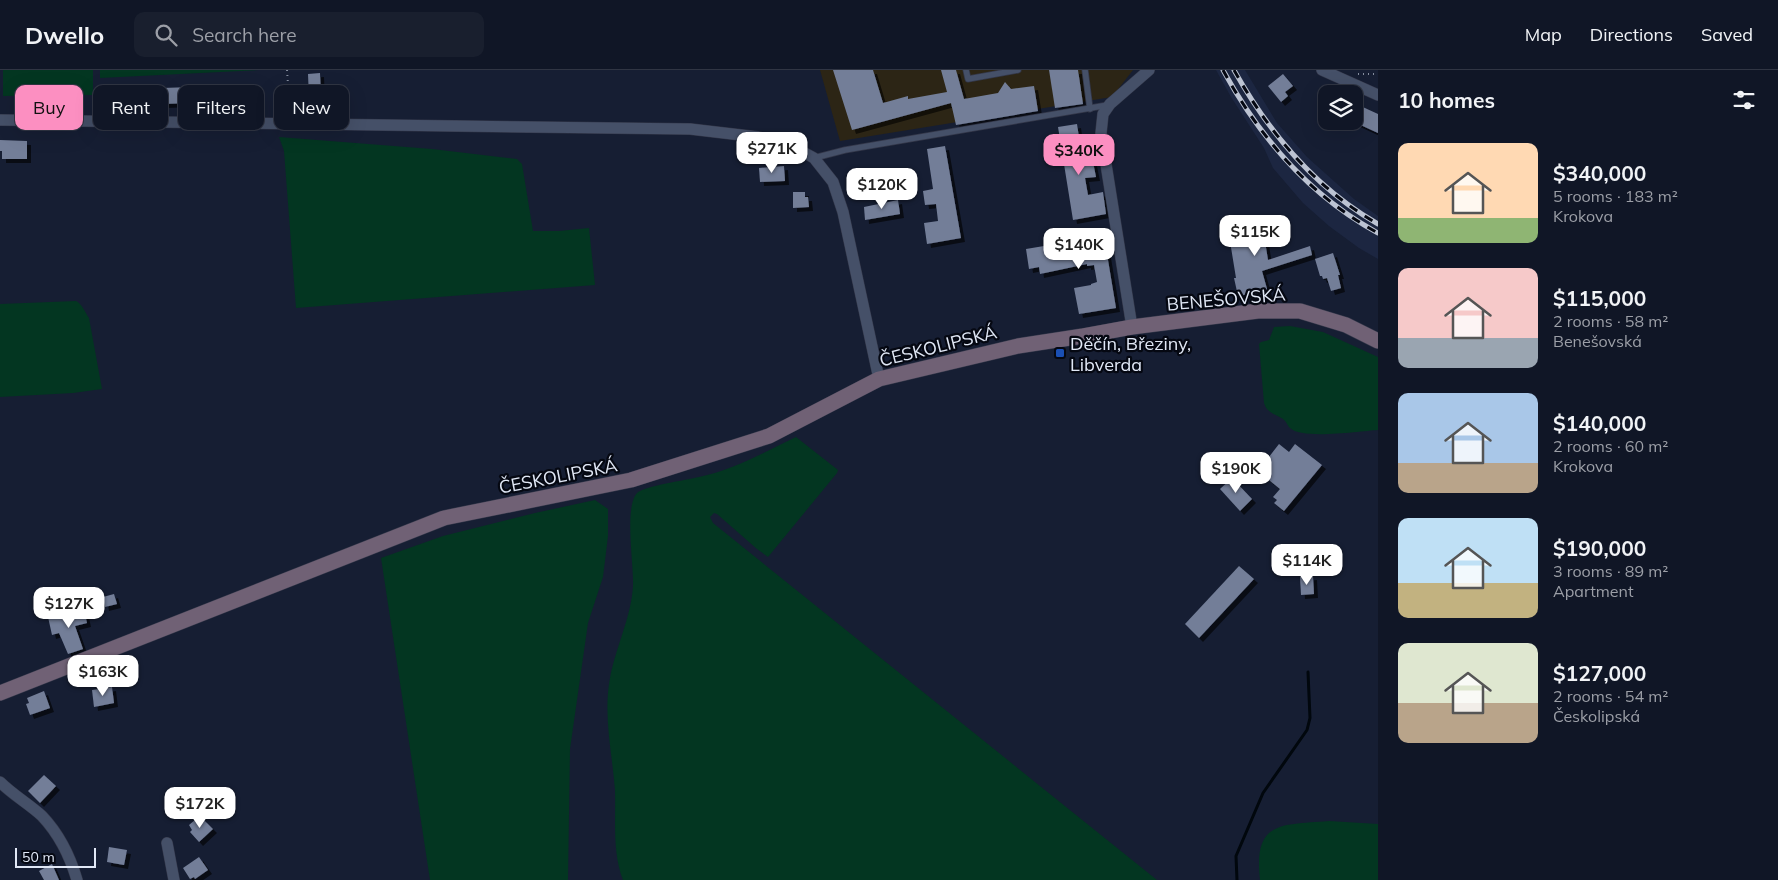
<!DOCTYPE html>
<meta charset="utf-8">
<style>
:root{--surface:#101626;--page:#191f2e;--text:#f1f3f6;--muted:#9c9fa7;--line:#303543;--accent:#fc8fc1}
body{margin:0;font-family:Mulish,sans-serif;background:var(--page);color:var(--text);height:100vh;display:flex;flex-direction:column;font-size:19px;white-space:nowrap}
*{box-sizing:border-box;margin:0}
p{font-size:16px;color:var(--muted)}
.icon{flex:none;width:28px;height:28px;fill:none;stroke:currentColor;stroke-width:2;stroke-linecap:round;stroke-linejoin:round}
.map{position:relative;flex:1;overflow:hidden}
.details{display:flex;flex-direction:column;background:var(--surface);width:400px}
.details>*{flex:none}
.top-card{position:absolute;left:15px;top:15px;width:475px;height:45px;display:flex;gap:10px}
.buttons{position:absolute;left:1318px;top:15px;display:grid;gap:10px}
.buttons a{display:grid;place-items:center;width:45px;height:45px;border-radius:10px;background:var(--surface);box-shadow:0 5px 20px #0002,0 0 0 1px var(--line);font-size:25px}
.scale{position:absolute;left:15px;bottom:12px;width:81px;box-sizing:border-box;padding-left:5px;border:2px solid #e1e8f6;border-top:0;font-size:14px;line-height:18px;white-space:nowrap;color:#e1e8f6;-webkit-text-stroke:4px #050812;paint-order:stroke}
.price{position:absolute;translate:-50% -42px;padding:0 11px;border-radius:10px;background:#fff;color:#222;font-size:16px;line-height:32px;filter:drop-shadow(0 1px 2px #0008)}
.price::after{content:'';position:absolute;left:50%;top:30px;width:15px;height:11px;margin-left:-8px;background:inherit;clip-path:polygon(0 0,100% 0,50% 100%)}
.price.selected{background:var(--accent);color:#111}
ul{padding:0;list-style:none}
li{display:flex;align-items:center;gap:15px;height:125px;padding:0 20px}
li span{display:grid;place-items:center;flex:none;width:140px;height:100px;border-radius:10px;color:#555}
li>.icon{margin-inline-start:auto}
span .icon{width:60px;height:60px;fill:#fffc;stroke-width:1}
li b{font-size:21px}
h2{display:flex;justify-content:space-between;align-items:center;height:60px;padding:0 20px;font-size:21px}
.pill{padding:0 18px;border-radius:10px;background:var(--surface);box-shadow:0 5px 20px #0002,0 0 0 1px var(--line);font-size:18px;line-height:45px}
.pill.selected{background:var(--accent);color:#111}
header{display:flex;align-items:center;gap:30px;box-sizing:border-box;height:70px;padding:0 25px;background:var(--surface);border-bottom:1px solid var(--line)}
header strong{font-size:24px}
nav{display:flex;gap:28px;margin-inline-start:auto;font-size:18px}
.search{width:350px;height:45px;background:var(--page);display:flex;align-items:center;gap:12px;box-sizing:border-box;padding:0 18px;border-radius:10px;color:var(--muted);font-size:19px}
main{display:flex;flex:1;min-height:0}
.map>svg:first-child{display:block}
</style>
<header>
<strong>Dwello</strong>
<div class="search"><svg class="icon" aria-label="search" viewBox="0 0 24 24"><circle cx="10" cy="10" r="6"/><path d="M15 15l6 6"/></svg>Search here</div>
<nav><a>Map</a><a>Directions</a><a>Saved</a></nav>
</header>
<main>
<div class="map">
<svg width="1378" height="810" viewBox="0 0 1378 810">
<defs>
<filter id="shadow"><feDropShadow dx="4" dy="4" stdDeviation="0" flood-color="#0009"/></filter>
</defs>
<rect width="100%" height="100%" fill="#161e33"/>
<polygon fill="#1c2641" points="1216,0 1245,0 1277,53 1307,87 1354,129 1378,146 1378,189 1359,178 1329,156 1303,133 1273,98 1264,78 1231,27"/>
<polygon fill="#2c2515" points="820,0 1133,0 1112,27 840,71"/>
<g fill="#033621">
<polygon points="3,0 93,0 93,25 3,26"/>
<polygon points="100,0 259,0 100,8"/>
<polygon points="279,67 432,79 517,89 522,94 533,161 559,161 589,158 595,215 296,238 284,81"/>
<path d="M76,231C82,234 85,242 89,248L102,319L73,323L0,327V234Z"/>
<path d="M1290,256L1323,262L1378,287V360C1361,361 1302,370 1290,358C1287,355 1287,352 1283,349C1275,344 1267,343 1264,333L1259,274L1261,272L1269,270L1274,257Z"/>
<path d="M796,367L838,400L837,403L768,487L757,479L717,444L714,443L710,447L713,453L1157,810H623C612,782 616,750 615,720C612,682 603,645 610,608C616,576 631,548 633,516C634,496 624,437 637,423C644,416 687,410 699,407C733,400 765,382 796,367Z"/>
<polygon points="595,430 608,439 608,466 603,507 588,553 570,679 568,810 430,810 381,488 443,466 535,443"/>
<path d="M1329,751L1378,754V810H1260C1253,750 1282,755 1329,751Z"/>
</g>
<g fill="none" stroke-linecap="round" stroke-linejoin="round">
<polyline stroke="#01070d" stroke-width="3" points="1237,810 1236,786 1263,723 1307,660 1310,648 1308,602"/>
</g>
<g fill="#737e98" filter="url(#shadow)">
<polygon points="833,0 873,0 883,33 908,26 908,29 947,22 941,0 956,0 964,29 998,23 1005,12 1011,19 1034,16 1038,41 956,55 951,33 852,60"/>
<polygon points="1049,0 1078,0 1083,34 1055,38"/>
<polygon points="320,3 321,25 328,25 329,35 316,36 316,27 309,28 308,4"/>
<polygon points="1283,4 1293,16 1285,22 1288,26 1281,32 1268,16"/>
<polygon points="222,16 222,32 162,34 162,18"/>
<polygon points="1354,33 1378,44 1378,63 1354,52"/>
<polygon points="1077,54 1083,94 1093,92 1096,107 1085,108 1088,125 1103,122 1106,144 1073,150 1058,57"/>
<polygon points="0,70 27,71 27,89 2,89 2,81 0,81"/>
<polygon points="945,76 961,168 927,174 924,153 938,151 936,134 925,135 923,121 933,119 927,79"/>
<polygon points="784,96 785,111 760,112 759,98"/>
<polygon points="793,122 805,122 805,127 808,127 809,137 793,138"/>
<polygon points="898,130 900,144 865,150 864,137"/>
<polygon points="1261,146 1268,190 1310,176 1312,185 1262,201 1269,226 1258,229 1257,223 1238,226 1234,208 1236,208 1228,159 1242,157 1241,150"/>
<polygon points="1104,166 1116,238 1079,244 1074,218 1091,215 1091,214 1097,212 1094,195 1087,196 1087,194 1040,204 1039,197 1029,199 1026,179"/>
<polygon points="1333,183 1340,205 1338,205 1341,218 1331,221 1327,208 1323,209 1322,206 1320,206 1315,189"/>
<polygon points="1279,374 1289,382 1295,374 1322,395 1284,441 1274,433 1277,430 1273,427 1280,419 1258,401"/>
<polygon points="1232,408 1252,429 1240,441 1220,419"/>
<polygon points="1239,496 1254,509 1199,568 1185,554"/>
<polygon points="1313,506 1314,524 1301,525 1300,507"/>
<polygon points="114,524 117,534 105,537 103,527"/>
<polygon points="84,539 87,553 75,556 83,579 68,584 59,563 52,565 48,547"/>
<polygon points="112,617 114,633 94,637 92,620"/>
<polygon points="44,621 50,638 30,645 26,634 29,633 27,628"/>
<polygon points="44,705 56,716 40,733 28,721"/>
<polygon points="196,749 200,753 203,749 213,759 199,772 190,762 192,760 189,755"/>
<polygon points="109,777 127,780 124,795 107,792"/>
<polygon points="199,787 208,800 195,809 194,807 190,809 183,798"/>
<polygon points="52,794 59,810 44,810 39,801"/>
</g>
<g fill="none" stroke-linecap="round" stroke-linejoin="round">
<g stroke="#34384a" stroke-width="7">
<g id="service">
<polyline points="966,0 968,9 1018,0"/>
<polyline points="1085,0 1090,39"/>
<polyline points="814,88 845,80 1108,35"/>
</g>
</g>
<g stroke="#34384a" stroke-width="12">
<g id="minor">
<polyline points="1322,0 1378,25"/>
<polyline points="0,50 690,59 758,67 790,75 814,88 833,112 843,142 879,309"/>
<polyline points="1132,257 1101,63 1103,44 1110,34 1149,0"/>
<path d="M0,712C13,725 29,734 42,746C60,765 70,786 77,810"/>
<polyline points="167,773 174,810"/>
</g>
</g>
<g stroke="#34384a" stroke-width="16">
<polyline id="secondary" points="0,623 444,448 631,410 769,366 879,309 1018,276 1083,266 1132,257 1258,241 1300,241 1346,255 1378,271"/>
</g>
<g stroke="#858d9e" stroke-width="2" stroke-dasharray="1 4" stroke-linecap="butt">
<polyline points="287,0 290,43"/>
<polyline points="1358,4 1378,4"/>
</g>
<use href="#service" stroke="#455068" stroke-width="5.5"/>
<use href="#minor" stroke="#455068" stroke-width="11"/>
<use href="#secondary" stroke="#706175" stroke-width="15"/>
<g stroke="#bcc3d2" stroke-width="5">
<g id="rail">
<path d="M1223,0C1260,68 1310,126 1378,163"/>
<path d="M1234,0C1269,63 1315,118 1378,154"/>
</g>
</g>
<use href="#rail" stroke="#050812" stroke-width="3" stroke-dasharray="9" stroke-linecap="butt"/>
</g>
<rect fill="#1a4fb4" stroke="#050812" stroke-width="2" x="1055" y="278" width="10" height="10" rx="2.5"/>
<g text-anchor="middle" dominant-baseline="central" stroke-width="4.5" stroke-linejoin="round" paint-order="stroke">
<g font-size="18" fill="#e1e8f6" stroke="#050812">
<text transform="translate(1226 229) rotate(-5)">BENEŠOVSKÁ</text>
<text transform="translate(938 276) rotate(-14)">ČESKOLIPSKÁ</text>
<text transform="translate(558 406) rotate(-11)">ČESKOLIPSKÁ</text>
</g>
<g font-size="18" fill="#e1e8f6" stroke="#050812" text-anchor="start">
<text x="1070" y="273">Děčín, Březiny,<tspan x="1070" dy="21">Libverda</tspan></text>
</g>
</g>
</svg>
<div class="buttons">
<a><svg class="icon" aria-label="layers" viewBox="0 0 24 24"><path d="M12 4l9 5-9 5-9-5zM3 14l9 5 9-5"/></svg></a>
</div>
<div class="scale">50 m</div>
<b class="price" style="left:772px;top:104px">$271K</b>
<b class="price selected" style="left:1079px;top:106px">$340K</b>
<b class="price" style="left:882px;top:140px">$120K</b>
<b class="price" style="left:1255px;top:187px">$115K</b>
<b class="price" style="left:1079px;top:200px">$140K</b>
<b class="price" style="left:1236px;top:424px">$190K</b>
<b class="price" style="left:1307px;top:516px">$114K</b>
<b class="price" style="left:69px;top:559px">$127K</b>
<b class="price" style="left:103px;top:627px">$163K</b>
<b class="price" style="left:200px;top:759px">$172K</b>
<div class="top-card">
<a class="pill selected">Buy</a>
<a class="pill">Rent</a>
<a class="pill">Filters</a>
<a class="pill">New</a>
</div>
</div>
<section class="details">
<h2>10 homes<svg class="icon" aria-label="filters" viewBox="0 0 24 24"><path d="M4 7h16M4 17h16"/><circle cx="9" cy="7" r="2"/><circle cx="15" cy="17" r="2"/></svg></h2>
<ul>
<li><span style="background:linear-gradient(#ffd9b3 75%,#8fb573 0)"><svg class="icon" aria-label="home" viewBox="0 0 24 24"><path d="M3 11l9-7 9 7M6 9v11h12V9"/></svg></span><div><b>$340,000</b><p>5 rooms · 183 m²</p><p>Krokova</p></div></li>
<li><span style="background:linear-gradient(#f6c9c9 70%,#9aa5b1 0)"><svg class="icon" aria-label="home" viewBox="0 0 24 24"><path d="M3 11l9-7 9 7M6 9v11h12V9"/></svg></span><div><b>$115,000</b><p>2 rooms · 58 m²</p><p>Benešovská</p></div></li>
<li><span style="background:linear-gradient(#a9c7e8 70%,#b9a48a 0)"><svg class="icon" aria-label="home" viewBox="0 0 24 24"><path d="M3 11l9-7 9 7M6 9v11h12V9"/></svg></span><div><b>$140,000</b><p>2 rooms · 60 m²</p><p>Krokova</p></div></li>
<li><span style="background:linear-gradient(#bfe0f5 65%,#c2b280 0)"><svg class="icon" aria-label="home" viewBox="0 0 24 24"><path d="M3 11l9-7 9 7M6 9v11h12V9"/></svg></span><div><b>$190,000</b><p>3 rooms · 89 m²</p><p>Apartment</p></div></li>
<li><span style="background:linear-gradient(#dfe7d0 60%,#b9a48a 0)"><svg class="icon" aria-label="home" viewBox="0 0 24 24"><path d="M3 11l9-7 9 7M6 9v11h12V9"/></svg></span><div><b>$127,000</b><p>2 rooms · 54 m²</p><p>Českolipská</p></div></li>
</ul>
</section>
</main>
